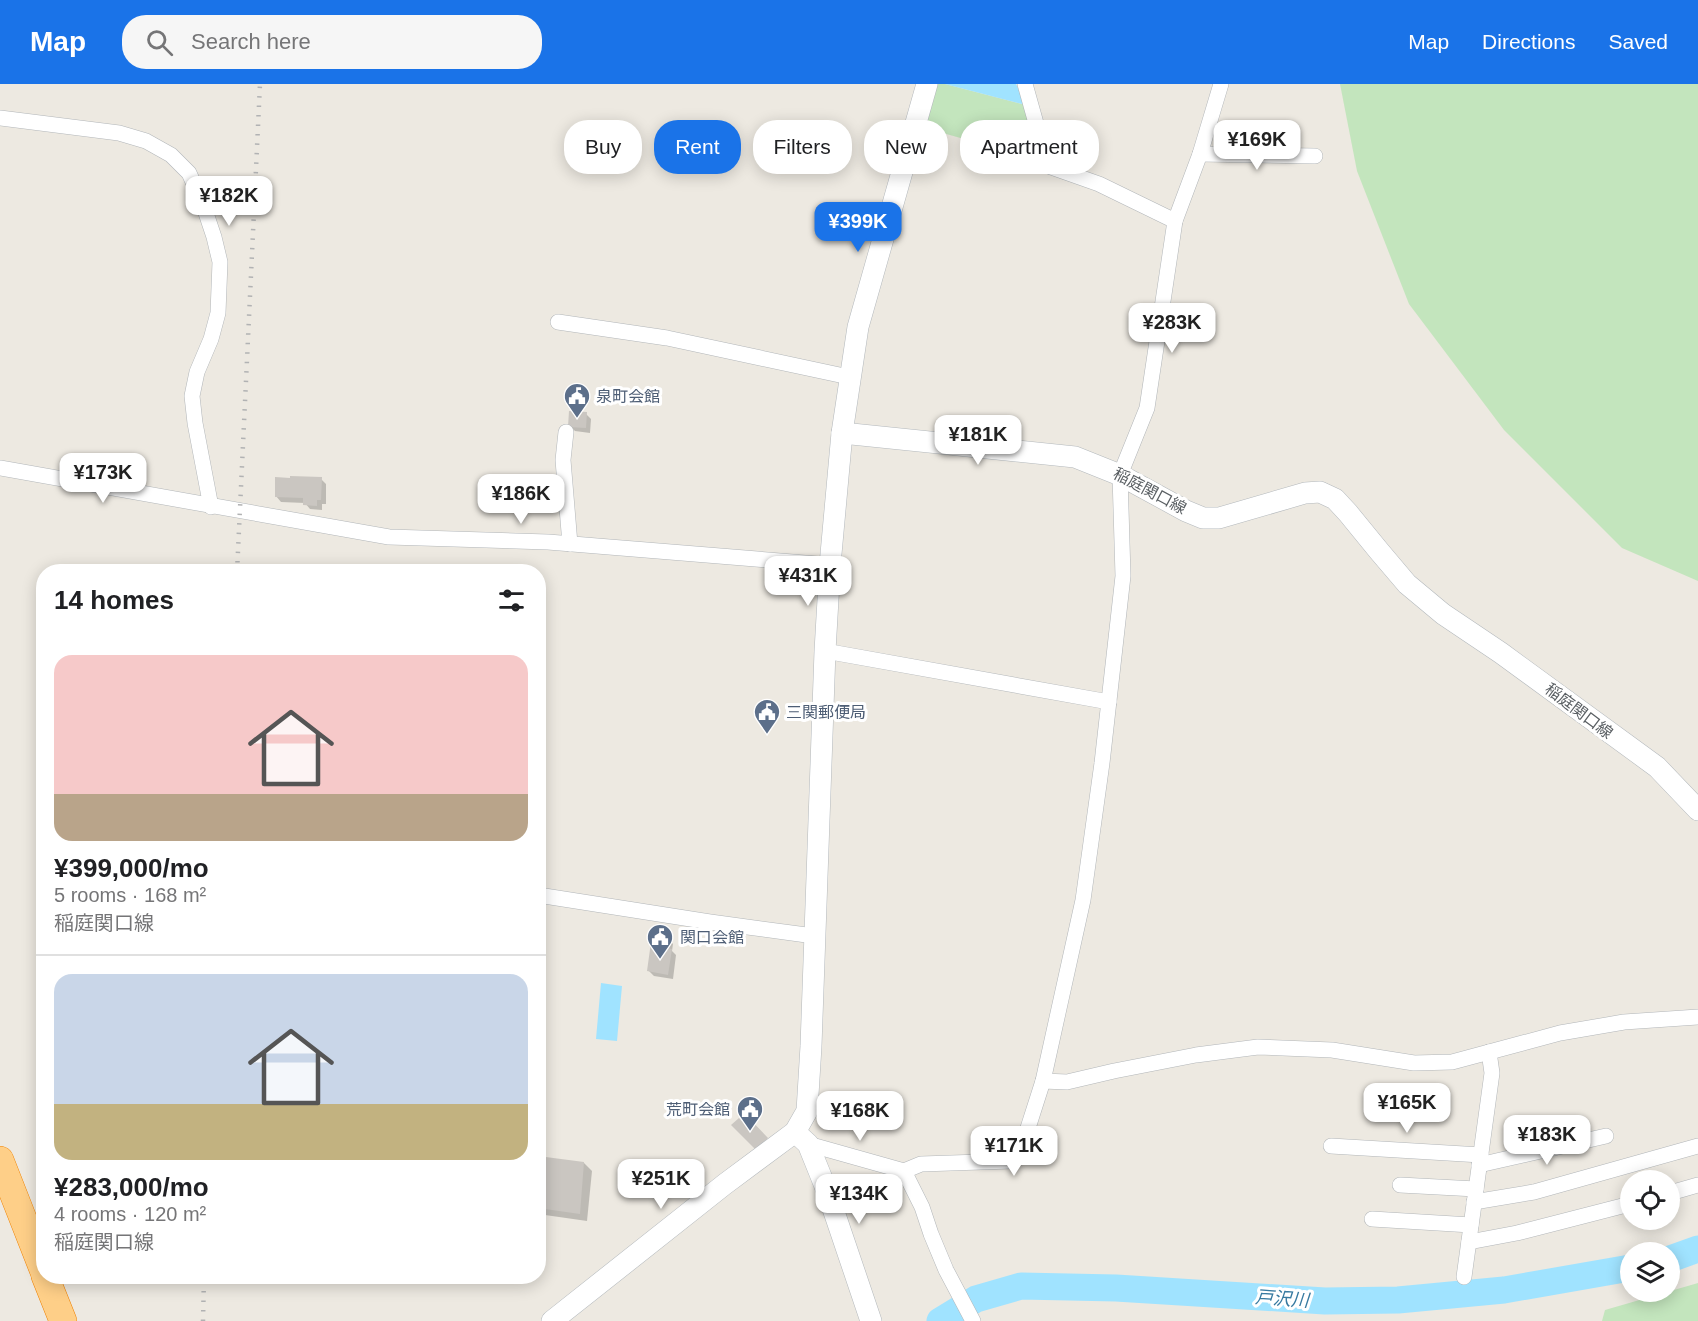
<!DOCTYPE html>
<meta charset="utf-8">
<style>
:root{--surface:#fff;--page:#f6f6f6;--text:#202124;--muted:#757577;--line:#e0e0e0;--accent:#1a73e8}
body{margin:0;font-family:Arial,"Noto Sans JP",sans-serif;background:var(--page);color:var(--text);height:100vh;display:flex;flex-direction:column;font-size:22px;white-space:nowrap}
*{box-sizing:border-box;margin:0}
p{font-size:20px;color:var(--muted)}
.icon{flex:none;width:33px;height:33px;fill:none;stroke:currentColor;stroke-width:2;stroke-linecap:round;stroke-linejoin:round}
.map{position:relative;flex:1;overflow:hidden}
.drawer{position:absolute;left:36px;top:480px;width:510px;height:720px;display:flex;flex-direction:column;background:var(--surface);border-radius:24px;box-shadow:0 3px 15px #0003}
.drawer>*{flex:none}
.guide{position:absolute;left:564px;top:36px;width:570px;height:54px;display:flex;gap:12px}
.tools{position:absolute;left:1620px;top:1086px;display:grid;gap:12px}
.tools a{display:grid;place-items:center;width:60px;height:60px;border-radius:50%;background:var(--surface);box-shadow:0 3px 15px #0003;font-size:30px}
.price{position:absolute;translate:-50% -51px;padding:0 14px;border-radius:12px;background:#fff;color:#222;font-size:20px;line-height:39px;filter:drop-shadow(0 2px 3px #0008)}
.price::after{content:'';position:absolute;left:50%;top:36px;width:18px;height:14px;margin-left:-9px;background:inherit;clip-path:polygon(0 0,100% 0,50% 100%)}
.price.active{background:var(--accent);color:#fff}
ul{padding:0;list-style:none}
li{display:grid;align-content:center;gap:12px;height:318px;padding:0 18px}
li+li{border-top:2px solid var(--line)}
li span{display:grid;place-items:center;height:186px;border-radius:18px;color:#555}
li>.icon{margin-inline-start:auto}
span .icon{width:108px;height:108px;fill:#fffc;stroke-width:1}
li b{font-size:26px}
h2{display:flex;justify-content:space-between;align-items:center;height:72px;padding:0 18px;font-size:26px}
.pill{padding:0 21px;border-radius:24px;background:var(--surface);box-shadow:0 3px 15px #0003;font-size:21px;line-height:54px}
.pill.active{background:var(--accent);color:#fff}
header{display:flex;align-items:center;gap:36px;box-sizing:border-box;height:84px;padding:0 30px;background:var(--accent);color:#fff}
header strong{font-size:28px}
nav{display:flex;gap:33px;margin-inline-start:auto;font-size:21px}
.search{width:420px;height:54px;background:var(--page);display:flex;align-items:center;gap:15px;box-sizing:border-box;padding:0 21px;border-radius:24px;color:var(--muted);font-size:22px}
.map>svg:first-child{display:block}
</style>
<header>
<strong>Map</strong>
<div class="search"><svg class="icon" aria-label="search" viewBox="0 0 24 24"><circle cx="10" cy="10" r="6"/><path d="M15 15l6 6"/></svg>Search here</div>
<nav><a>Map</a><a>Directions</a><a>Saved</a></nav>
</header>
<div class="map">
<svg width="1698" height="1237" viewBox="0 0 1698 1237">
<rect width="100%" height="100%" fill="#ede9e1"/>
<g fill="#c3e5bd">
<polygon points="930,0 945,0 1026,21 1042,77 918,42"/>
<polygon points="1340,0 1698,0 1698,497 1622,464 1504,346 1409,220 1357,87"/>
<polygon points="1698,1199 1698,1237 1602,1237 1605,1226"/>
</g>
<g fill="#a0e3ff">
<polygon points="945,0 1016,0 1026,21"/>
<polygon points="601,899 622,902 617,957 596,955"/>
</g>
<g fill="#0003">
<polygon points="586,330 591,335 590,349 575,347 570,342"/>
<polygon points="321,395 326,400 326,420 322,420 322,426 310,425 305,419 281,418 276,412"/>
<polygon points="668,855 673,860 672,867 676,871 673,895 654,892 649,887"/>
<polygon points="538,1074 584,1079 592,1087 587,1137 538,1130"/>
</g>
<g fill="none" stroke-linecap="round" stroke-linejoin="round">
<g stroke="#a0e3ff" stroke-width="27">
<polyline points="1670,1175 1698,1165"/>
<polyline points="940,1237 976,1215 1021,1202 1116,1204 1325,1217 1398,1216 1504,1206 1630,1184"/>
</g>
</g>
<g fill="#cac6c1">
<polygon points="569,327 587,328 586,344 568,343"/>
<polygon points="290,392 322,393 321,416 317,416 317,422 303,421 303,414 275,413 275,393 290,394"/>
<polygon points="652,851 669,853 667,864 672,865 668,891 647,887"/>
<polygon points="747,1032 768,1054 756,1066 731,1041 739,1034 742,1037"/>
<polygon points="538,1072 584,1078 580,1130 538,1124"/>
</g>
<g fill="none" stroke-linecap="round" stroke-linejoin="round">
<g stroke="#b2b6b9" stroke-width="16">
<g id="street">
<polyline points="1025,0 1048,82 1099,100 1175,137"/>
<polyline points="0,34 119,49 146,57 171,71 189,89 203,120 214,153 220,178 218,229 211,255 197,288 192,312 195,339 211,423"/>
<polyline points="1200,70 1315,72"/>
<polyline points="558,238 667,254 849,293"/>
<polyline points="566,348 563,376 570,460"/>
<polyline points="0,384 389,453 548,458 830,481"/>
<polyline points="825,567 1109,618"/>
<polyline points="538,811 710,838 814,852"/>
<polyline points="1043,997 1067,998 1114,987 1196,971 1258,963 1332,966 1414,979 1452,978 1560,949 1624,938 1698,933"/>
<polyline points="808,1060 904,1087 921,1080 1011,1077 1020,1069 1043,997 1083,816 1102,679 1123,492 1120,391 1147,324 1175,137 1200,70 1221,0"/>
<polyline points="1331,1062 1481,1071"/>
<polyline points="1479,1081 1606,1052"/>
<polyline points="904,1087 922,1123 931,1150 946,1186 973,1237"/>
<polyline points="1400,1101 1476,1105"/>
<polyline points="1670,1109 1698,1101"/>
<polyline points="1474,1118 1534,1108 1698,1062"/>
<polyline points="1372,1135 1471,1141"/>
<polyline points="1469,1158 1517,1149 1630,1120"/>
<polyline points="1464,1193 1492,989 1489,968"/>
</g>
</g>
<g stroke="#b3b8bc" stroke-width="22">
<g id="secondary">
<polyline points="842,349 1075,373 1120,391 1186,427 1203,434 1219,434 1305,409 1320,408 1335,415 1348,429 1379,467 1407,500 1443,530 1501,569 1657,683 1698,726"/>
<polyline points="795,1048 808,1060 827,1107 871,1237"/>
<polyline points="552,1237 725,1100 795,1048 807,1027 811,962 825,567 830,481 842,349 858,243 927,0"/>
</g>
</g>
<g stroke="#ef8100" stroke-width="28">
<g id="highway">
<polyline points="0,1076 44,1188"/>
<polyline points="45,1192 63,1237"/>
</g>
</g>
<use href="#street" stroke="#fff" stroke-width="15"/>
<use href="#secondary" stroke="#fff" stroke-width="21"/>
<use href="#highway" stroke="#fecf88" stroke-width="27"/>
<g stroke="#b1b2b3" stroke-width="4.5" stroke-dasharray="1.5 8" stroke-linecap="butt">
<polyline points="237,488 260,0"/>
<polyline points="203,1237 204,1192"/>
</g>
</g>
<defs>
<g id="civic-pin" transform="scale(1.35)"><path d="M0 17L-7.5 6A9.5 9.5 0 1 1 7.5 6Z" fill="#5c6f8a" stroke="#fff"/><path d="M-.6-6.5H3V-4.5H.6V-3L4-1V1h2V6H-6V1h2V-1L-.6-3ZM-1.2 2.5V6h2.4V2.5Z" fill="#fff"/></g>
</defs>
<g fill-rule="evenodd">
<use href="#civic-pin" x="577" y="312"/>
<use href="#civic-pin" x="767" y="628"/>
<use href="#civic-pin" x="660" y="853"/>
<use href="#civic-pin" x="750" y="1025"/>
</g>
<g text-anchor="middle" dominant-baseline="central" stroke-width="6" stroke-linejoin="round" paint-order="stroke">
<g font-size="16" fill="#4e5e75" stroke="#fff" text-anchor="start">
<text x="596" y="312">泉町会館</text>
<text x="786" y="628">三関郵便局</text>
<text x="680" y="853">関口会館</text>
<text x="730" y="1025" text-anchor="end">荒町会館</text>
</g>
<g font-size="16" fill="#5a5f63" stroke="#fff">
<text transform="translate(1150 407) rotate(28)">稲庭関口線</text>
<text transform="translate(1579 627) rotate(37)">稲庭関口線</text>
</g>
<g font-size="18" font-style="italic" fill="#377aa0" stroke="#fff">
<text transform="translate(1282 1215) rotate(4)">戸沢川</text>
</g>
</g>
</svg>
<div class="tools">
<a><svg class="icon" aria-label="locate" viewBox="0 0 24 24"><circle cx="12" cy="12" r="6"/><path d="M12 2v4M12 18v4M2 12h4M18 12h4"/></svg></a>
<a><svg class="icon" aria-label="layers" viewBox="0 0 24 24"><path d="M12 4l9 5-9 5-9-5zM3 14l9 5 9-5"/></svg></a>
</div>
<b class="price" style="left:1257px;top:87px">¥169K</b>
<b class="price" style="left:229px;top:143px">¥182K</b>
<b class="price active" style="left:858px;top:169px">¥399K</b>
<b class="price" style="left:1172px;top:270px">¥283K</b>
<b class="price" style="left:978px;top:382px">¥181K</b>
<b class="price" style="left:103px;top:420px">¥173K</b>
<b class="price" style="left:521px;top:441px">¥186K</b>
<b class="price" style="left:808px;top:523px">¥431K</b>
<b class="price" style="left:1407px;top:1050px">¥165K</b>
<b class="price" style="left:860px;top:1058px">¥168K</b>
<b class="price" style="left:1547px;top:1082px">¥183K</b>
<b class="price" style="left:1014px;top:1093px">¥171K</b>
<b class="price" style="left:661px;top:1126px">¥251K</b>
<b class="price" style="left:859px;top:1141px">¥134K</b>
<div class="guide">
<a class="pill">Buy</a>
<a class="pill active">Rent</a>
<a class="pill">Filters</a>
<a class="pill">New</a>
<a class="pill">Apartment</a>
</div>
<section class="drawer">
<h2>14 homes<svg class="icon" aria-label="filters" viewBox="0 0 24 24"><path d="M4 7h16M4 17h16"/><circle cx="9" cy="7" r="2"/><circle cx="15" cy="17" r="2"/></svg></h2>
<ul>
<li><span style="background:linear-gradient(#f6c9c9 75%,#b9a48a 0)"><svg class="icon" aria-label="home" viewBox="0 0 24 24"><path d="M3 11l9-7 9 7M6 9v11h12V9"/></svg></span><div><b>¥399,000/mo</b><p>5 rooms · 168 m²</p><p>稲庭関口線</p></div></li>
<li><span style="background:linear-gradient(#c9d6e8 70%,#c2b280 0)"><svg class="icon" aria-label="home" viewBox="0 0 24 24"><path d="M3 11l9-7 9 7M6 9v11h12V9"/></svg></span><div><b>¥283,000/mo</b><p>4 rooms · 120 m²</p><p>稲庭関口線</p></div></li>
</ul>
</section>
</div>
